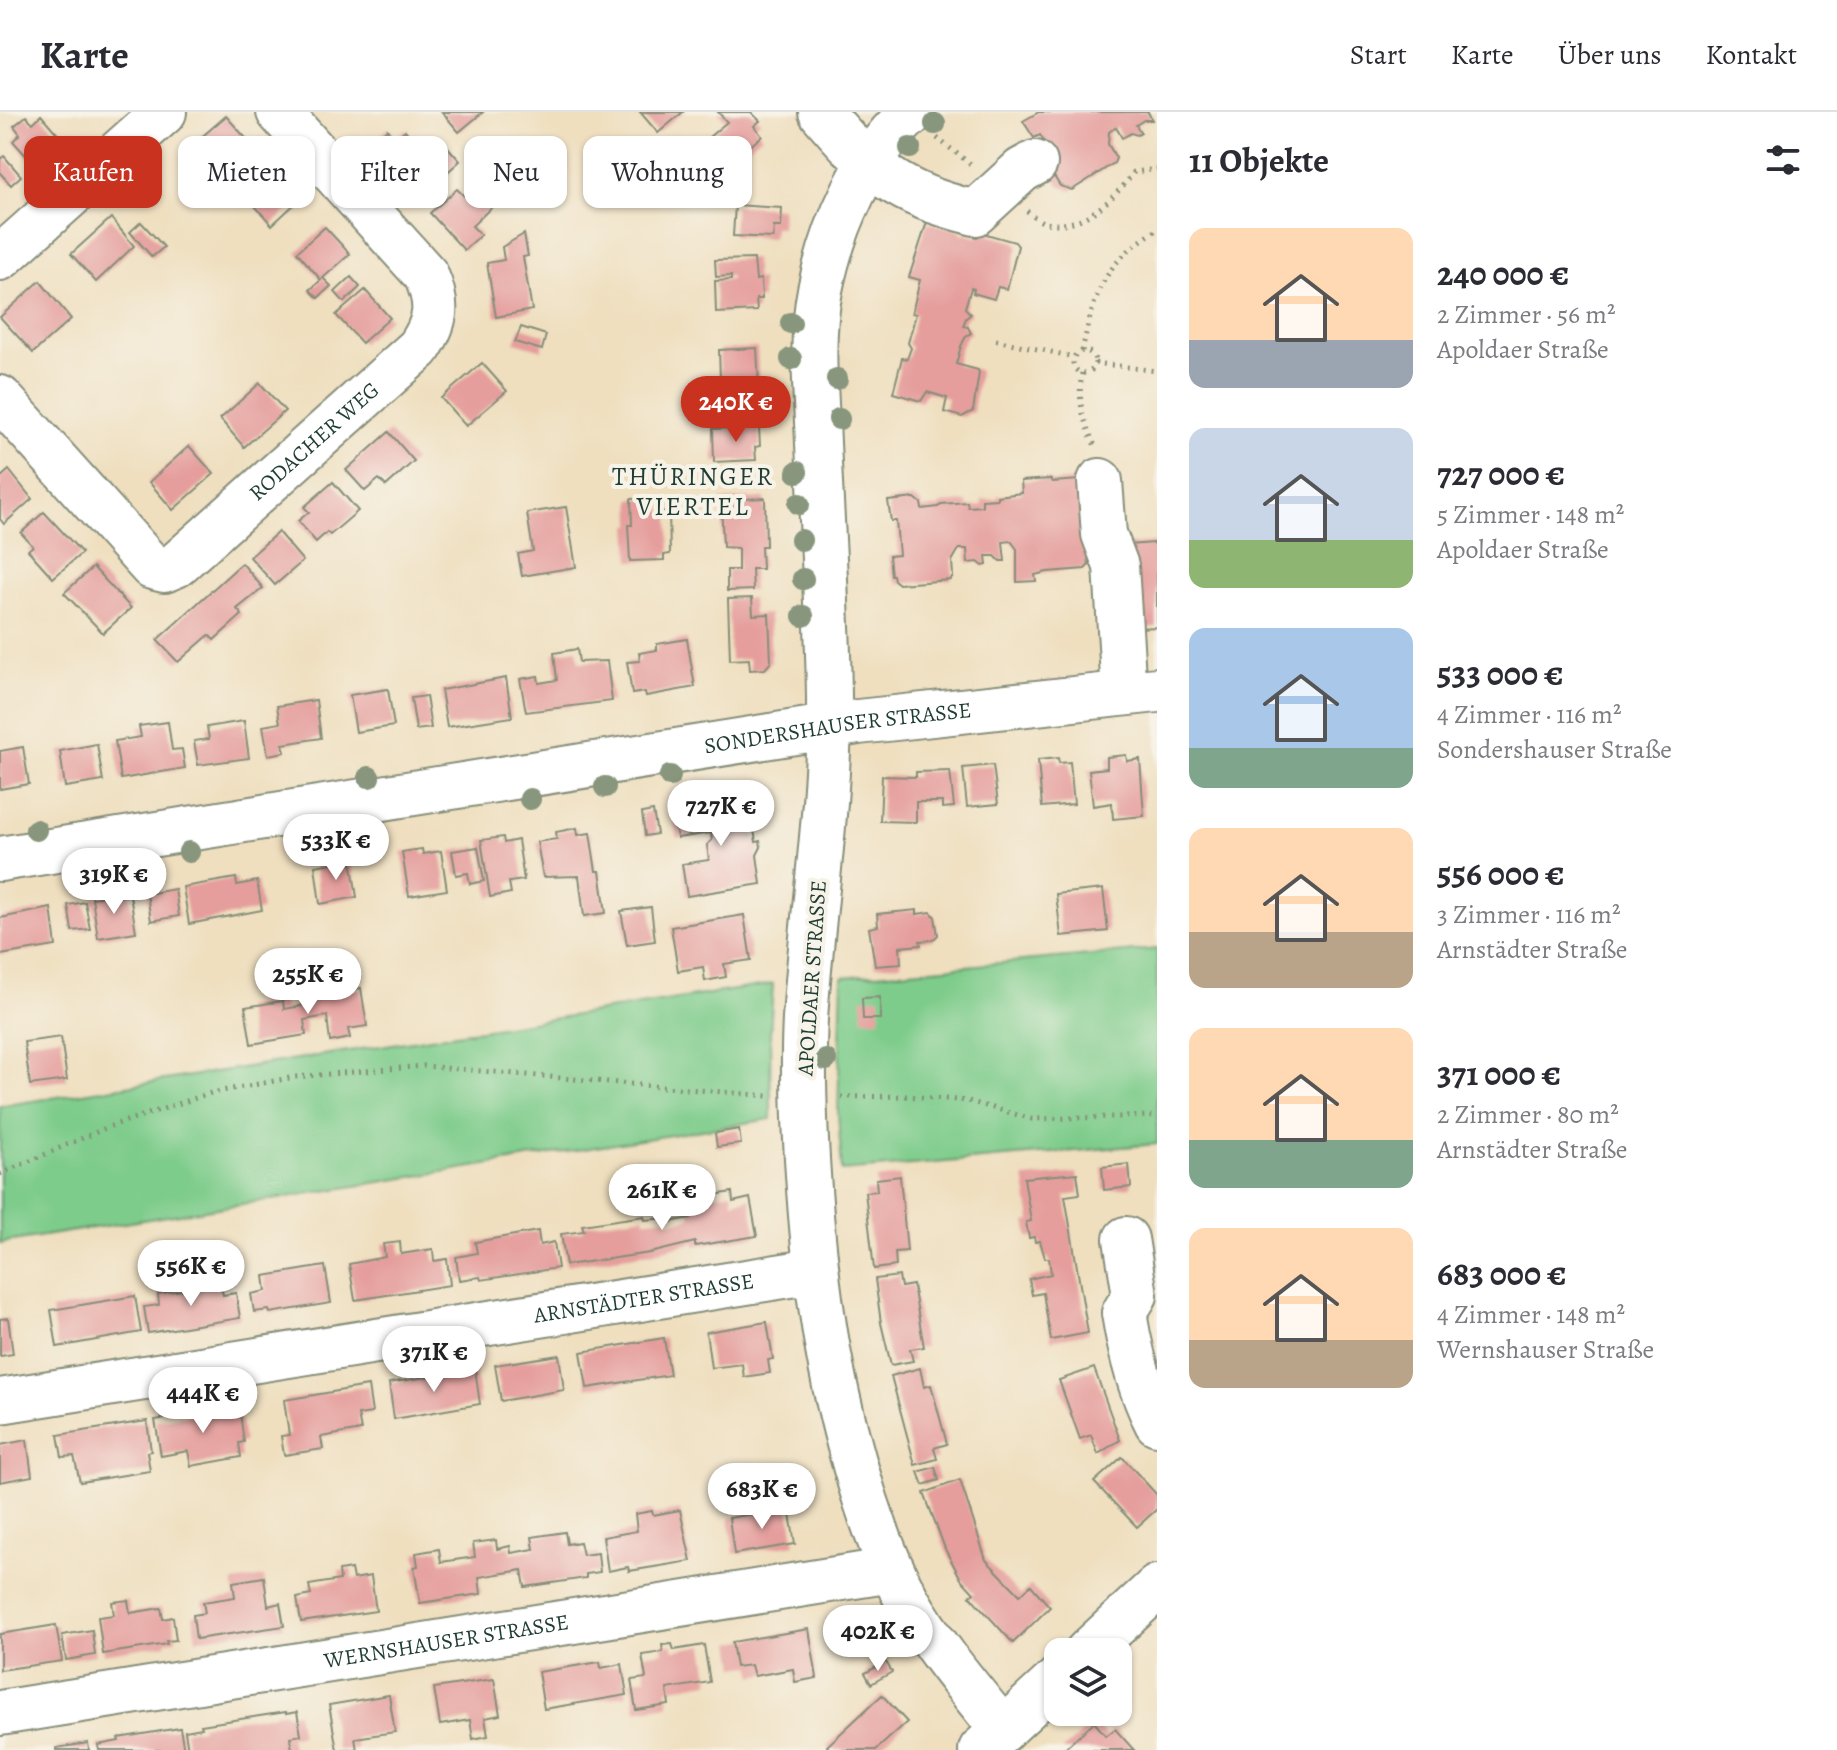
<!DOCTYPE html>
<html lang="de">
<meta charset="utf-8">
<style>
:root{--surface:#fff;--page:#f7f7f7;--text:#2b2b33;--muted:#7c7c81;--line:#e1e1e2;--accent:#c8321e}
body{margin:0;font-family:Alegreya,serif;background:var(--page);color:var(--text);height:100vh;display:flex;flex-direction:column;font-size:30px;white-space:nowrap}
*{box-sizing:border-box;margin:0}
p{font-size:26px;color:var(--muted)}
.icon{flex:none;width:44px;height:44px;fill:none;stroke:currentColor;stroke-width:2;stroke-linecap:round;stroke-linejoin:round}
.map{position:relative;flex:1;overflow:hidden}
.sheet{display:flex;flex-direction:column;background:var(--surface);width:680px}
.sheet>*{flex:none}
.banner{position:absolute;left:24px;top:24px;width:760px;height:72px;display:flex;gap:16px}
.controls{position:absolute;left:1044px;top:1526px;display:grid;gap:16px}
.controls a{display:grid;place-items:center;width:88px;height:88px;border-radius:16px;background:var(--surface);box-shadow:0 2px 6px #0004;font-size:40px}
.price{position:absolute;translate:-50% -68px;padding:0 18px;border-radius:28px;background:#fff;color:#222;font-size:26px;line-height:52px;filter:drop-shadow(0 2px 4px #0008)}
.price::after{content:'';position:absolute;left:50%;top:48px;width:24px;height:18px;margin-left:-12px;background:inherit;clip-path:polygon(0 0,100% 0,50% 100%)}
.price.current{background:var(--accent);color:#fff}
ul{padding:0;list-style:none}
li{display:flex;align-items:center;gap:24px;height:200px;padding:0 32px}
li span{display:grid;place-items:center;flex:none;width:224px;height:160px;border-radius:16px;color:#555}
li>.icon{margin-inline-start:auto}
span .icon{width:96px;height:96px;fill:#fffc;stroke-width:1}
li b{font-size:34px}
h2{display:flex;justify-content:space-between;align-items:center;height:96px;padding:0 32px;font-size:34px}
.chip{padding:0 28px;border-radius:16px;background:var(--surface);box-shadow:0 2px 6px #0004;font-size:28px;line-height:72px}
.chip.current{background:var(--accent);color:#fff}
header{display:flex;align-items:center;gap:48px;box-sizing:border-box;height:112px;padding:0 40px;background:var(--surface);border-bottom:2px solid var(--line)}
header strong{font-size:38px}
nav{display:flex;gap:44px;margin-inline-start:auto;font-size:28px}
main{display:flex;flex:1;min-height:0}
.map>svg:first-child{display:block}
</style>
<header>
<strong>Karte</strong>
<nav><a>Start</a><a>Karte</a><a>Über uns</a><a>Kontakt</a></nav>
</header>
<main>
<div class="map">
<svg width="1157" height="1638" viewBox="0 0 1157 1638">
<rect width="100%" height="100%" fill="#f7f3e8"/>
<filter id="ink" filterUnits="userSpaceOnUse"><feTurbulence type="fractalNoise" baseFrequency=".0125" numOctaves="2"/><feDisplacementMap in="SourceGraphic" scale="16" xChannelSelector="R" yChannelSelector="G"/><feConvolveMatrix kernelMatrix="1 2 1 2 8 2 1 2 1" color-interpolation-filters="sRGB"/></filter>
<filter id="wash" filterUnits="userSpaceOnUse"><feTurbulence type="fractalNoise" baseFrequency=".006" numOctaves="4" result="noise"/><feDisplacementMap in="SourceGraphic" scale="32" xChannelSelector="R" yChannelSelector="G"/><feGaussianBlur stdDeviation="1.8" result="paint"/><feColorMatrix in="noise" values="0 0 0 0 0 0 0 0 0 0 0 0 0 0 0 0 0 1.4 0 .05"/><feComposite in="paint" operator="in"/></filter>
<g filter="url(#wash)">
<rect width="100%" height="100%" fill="#efdfbf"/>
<g fill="#7ecc8b" stroke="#4e8460" stroke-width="2">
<polygon points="1157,837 1157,1032 842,1059 838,1001 842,865"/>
<polygon points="773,872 770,922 771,1007 0,1131 0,994"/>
</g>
<g id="blocks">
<g fill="#e59e9c">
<polygon points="442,0 483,0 459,20"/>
<polygon points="640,0 683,0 658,21"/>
<polygon points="718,0 751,0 760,9 754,14 762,24 731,50 723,40 715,47 702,31 727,10"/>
<polygon points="1039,0 1148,0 1152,8 1144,8 1136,13 1141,21 1137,23 1131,21 1122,26 1116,15 1109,20 1108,32 1116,46 1114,51 1072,78 1060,74 1050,58 1057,53 1040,23 1034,26 1023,9"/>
<polygon points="41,3 67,33 38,57 13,29 20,22 14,14 26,4 33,11"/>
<polygon points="226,4 251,32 222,58 218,53 209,60 193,42 201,35 197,29"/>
<polygon points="387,17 395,27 405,18 429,47 446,33 460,49 432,74 418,57 402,71 369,34"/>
<polygon points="250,38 260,49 233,73 223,62"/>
<polygon points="4,44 21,64 11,73 0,61 0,47"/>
<polygon points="275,60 299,88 272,113 247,85"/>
<polygon points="481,70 498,89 472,114 481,123 464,138 430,101 457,77 464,84"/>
<polygon points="735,93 782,96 781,115 774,115 773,126 733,124"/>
<polygon points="111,106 134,134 96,170 71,142"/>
<polygon points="141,110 164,135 152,145 130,120"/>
<polygon points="927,110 962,119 961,121 977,125 983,121 1015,130 1018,134 1007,177 998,175 994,187 973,181 974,177 971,176 965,196 971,202 966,206 963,214 968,215 971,221 966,224 961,234 956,252 978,258 979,261 973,299 962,305 944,300 947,286 927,280 921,289 893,281 902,246 907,247 911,236 908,231 916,202 912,201 920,168 909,165"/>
<polygon points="325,115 350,142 323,166 331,174 318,186 310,178 321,168 297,140"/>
<polygon points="524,122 528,144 523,145 532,198 496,205 487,151 504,148 502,135"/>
<polygon points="754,147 756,168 761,167 762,187 756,187 757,199 716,201 715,169 731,168 731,164 716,165 715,148"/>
<polygon points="351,165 360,175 344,190 335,180"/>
<polygon points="40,169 71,207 33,241 0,205"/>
<polygon points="365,178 390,206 362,231 336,203"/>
<polygon points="521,215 546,223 542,238 515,230"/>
<polygon points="757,236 760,294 721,296 719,238"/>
<polygon points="482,251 507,279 466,314 441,286"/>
<polygon points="260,271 285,299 244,335 220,307"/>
<polygon points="754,315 759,316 760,334 755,335 756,348 714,350 713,317"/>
<polygon points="389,320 414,349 386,374 379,367 365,379 346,358"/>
<polygon points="189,334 214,362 173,398 149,370"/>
<polygon points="9,358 32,387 4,412 0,407 0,366"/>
<polygon points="1050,367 1053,370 1079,368 1089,453 1085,457 1047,460 1035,463 1036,469 1017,470 1017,437 1011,429 1003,430 1005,449 1000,449 995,444 986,444 987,453 983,454 978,450 968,451 967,437 959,437 952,449 953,464 950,468 899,472 894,468 893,463 891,463 889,444 899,443 896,409 891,409 888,389 915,386 921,391 922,397 938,395 941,392 967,390 968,395 982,394 982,388 997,387 997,384 1022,381 1021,369"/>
<polygon points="333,370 358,399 330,423 327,420 316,430 298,409 309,400 304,395"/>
<polygon points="660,386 661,400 669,399 670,442 664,443 664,448 630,449 628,413 632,413 631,387"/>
<polygon points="765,386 766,434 761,434 762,457 752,457 753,478 727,479 727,458 738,458 738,436 723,435 721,388"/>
<polygon points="566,395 576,455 522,464 518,442 533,439 527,401"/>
<polygon points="44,400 82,441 53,466 28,438 33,434 21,421"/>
<polygon points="278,420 303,449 275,473 250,445"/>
<polygon points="1154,431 1157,433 1157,515 1138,516 1128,433"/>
<polygon points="242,451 263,476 237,497 242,503 214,528 209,523 178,550 157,528"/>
<polygon points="93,455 131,496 103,521 64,481"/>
<polygon points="752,486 753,503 769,502 771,550 765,557 750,558 749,547 730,548 728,487"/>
<polygon points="687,527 695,575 646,584 645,580 632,582 627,550 640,549 639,541 657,538 657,532"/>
<polygon points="577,537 579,550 607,549 612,589 526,600 520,567 538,564 539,571 557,568 554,541"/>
<polygon points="506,566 512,605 447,615 441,578"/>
<polygon points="388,577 394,614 356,620 350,583"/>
<polygon points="426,584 431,616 416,618 411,586"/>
<polygon points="316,588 321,626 283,632 285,640 268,643 263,614 280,611 277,594"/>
<polygon points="244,609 249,646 198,653 194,629 209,627 207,615"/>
<polygon points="168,610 172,638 182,637 185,656 121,667 115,629 141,625 139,614"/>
<polygon points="97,632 103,669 65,675 60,639"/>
<polygon points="23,635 29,672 0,677 0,639"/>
<polygon points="1126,643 1127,649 1140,647 1144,704 1113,707 1112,691 1093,694 1089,658 1107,656 1107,645"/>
<polygon points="1058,646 1059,651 1070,650 1074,692 1042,695 1038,648"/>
<polygon points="993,653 998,692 967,695 963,656"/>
<polygon points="950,659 954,695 942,696 942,690 916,690 916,710 880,709 882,664 916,665 916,660"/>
<polygon points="708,692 710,700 719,698 719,696 748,692 754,693 757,704 752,705 756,730 760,729 761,735 757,743 761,772 687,784 682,752 709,748 707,733 712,728 711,721 677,726 672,697"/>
<polygon points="653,699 657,722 645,724 642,701"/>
<polygon points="577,716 578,723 590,721 596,759 600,759 606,801 584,804 579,764 543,765 537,730 557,727 556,720"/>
<polygon points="503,725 504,731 518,728 524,768 509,770 511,781 490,785 481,728"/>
<polygon points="478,735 484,769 470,772 468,761 456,763 452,739"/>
<polygon points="422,737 423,742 441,739 447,778 409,784 402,740"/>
<polygon points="351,748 357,785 320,792 315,754"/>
<polygon points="236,766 237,773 257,769 262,798 189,812 183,775"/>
<polygon points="175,777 179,804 151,809 147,782"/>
<polygon points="1103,777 1108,819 1061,824 1056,782"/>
<polygon points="111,783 111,786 130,783 136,820 98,826 92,786"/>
<polygon points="85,790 90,817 72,819 68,793"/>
<polygon points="651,795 655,829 627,833 621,799"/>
<polygon points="51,796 56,834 0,843 0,806"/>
<polygon points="917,798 917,802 931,800 935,805 938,823 933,828 920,829 921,833 900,835 901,852 875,854 869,816 878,814 877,802"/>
<polygon points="744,803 751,848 724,852 726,865 705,869 703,855 678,859 671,815"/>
<polygon points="319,876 322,877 323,882 361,876 367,914 348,917 350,926 330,930 327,904 304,908 306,923 251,932 245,895 283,889 284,897 302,894 300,880"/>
<polygon points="880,885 880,907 863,907 862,886"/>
<polygon points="61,925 67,968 30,973 24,930"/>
<polygon points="739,1017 741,1032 717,1035 715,1021"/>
<polygon points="1129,1052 1131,1075 1104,1078 1102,1055"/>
<polygon points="1077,1061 1080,1082 1065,1084 1088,1221 1051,1228 1043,1181 1032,1183 1029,1167 1051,1162 1049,1146 1045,1146 1040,1129 1035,1130 1034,1125 1029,1126 1026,1110 1031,1109 1024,1066"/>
<polygon points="900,1064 907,1139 895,1140 896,1154 874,1157 865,1080 877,1079 876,1067"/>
<polygon points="732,1080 733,1090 750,1086 757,1124 695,1134 695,1130 650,1141 566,1153 561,1122 584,1119 582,1113 644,1104 645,1108 668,1106 669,1110 691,1106 689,1096 704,1093 703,1085"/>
<polygon points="538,1119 540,1133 554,1130 558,1156 481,1168 480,1165 459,1168 456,1145 477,1141 475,1130"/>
<polygon points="400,1130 401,1142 433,1137 434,1149 447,1147 450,1173 355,1188 349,1152 385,1145 383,1132"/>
<polygon points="325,1154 331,1191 270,1201 269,1198 254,1200 251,1182 266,1179 264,1164"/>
<polygon points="899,1164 901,1175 913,1173 924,1235 910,1237 913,1249 891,1253 881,1211 875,1167"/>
<polygon points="220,1171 223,1183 236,1181 240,1206 148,1221 144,1195 159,1193 158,1182"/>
<polygon points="135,1184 141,1220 57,1235 51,1198"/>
<polygon points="8,1206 13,1242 0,1244 0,1207"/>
<polygon points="767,1210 773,1247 768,1248 770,1261 744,1265 742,1252 711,1256 706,1220"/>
<polygon points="664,1226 670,1263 587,1276 581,1240"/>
<polygon points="559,1243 564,1278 501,1289 495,1253"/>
<polygon points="920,1256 924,1275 931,1273 947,1332 934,1336 937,1347 915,1353 891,1264"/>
<polygon points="1094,1256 1120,1328 1098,1342 1091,1323 1080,1327 1059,1268"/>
<polygon points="475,1257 480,1292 394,1307 389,1271"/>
<polygon points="368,1274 372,1301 358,1303 361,1318 321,1325 323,1337 284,1343 281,1324 289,1323 284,1288"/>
<polygon points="239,1294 244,1330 239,1331 241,1345 191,1354 188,1339 161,1344 155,1308"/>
<polygon points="147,1309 151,1339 147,1340 150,1359 80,1370 74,1344 62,1345 58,1323"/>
<polygon points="27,1328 32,1364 0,1370 0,1333"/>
<polygon points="1122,1345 1157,1383 1157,1397 1137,1415 1094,1370"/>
<polygon points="935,1355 939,1368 923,1373 918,1360"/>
<polygon points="960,1368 986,1448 1020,1483 1031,1473 1050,1495 1013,1531 970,1484 974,1481 961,1467 946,1439 924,1381"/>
<polygon points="789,1396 795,1432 734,1442 729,1406"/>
<polygon points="680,1398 691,1449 629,1459 628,1455 608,1459 603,1425 637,1419 635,1402 652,1399 653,1403"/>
<polygon points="565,1420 567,1432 580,1430 583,1443 598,1441 600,1460 586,1462 586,1466 525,1475 522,1458 479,1465 481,1482 420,1491 414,1455 418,1454 416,1441 439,1437 441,1450 475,1445 473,1431 496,1428 497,1437 510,1434 511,1441 534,1437 532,1425"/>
<polygon points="351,1457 353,1467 371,1464 376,1499 301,1510 297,1486 311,1483 309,1473 340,1468 339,1459"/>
<polygon points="264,1465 268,1494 280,1491 284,1514 196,1527 193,1503 205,1501 203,1490 235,1485 233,1470"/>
<polygon points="128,1488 130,1501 161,1496 163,1507 173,1505 176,1528 166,1529 167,1532 103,1542 98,1505 114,1503 112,1490"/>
<polygon points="56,1513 62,1549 0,1558 0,1522"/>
<polygon points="809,1517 817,1566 795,1570 793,1557 754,1564 751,1553 736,1555 732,1530"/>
<polygon points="92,1518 95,1543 66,1548 62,1523"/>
<polygon points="672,1532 674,1538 704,1533 710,1570 667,1577 669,1593 636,1598 631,1568 646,1566 642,1543 663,1540 662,1533"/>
<polygon points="600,1550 601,1556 622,1552 627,1583 544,1597 538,1560"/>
<polygon points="886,1550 892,1560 871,1572 865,1561"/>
<polygon points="494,1567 500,1603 485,1606 488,1624 473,1627 470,1608 440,1613 434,1576"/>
<polygon points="389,1583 395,1620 355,1626 357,1638 337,1638 329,1593"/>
<polygon points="882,1583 907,1610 876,1638 830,1638 827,1634"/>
<polygon points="286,1600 286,1602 297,1600 301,1623 290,1625 292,1637 188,1638 185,1619 202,1616 201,1613"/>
<polygon points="1094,1610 1106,1624 1115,1617 1134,1638 1063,1638"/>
<polygon points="180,1616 184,1638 99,1638 98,1633 119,1629 118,1626"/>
<polygon points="88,1631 89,1638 56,1638 56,1636"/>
</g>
</g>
</g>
<g filter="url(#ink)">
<use href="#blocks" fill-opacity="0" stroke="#878e7a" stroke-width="2"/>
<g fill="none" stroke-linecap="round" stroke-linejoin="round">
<g stroke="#878e7a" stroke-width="48">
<g id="minor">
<path d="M821,0C873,61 896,81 975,101L1022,58L1035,51"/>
<path d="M913,0C864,40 832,118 820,178C810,227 816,281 818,331C822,415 828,501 829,585C830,694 812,800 805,907C802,964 805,1021 809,1077C814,1148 822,1218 838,1287C854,1355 874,1427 907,1488C933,1534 969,1576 1003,1618"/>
<polyline points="0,146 164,0"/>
<path id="s1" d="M0,286L152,455L164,458L176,453L419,236C437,209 439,193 426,163L279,0"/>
<polyline points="1100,369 1104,422 1116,454 1124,581"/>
<path id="s2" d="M0,747L858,610L1157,578"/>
<path d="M1126,1127L1135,1183L1124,1201C1130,1239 1139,1276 1157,1311"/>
<path id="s3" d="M0,1289L815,1159"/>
<polyline points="1087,1540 1157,1475"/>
<path id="s4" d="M0,1601L892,1458"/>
<polyline points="981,1638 1058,1567"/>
</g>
</g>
<g stroke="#878e7a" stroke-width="5" stroke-dasharray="2 6" stroke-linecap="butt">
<polyline points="937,26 973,54"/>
<path d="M1027,99C1031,102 1038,108 1043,110C1080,121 1114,87 1134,60L1157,57"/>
<polyline points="996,228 1074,245"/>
<path d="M1082,239C1095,180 1103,151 1157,118"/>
<circle cx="1084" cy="250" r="11"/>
<polyline points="1095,251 1157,259"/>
<path d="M1082,261C1077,290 1084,311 1096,336"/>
<polyline points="841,985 907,984 968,989 1032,1007 1157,1004"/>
<polyline points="0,1062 108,1015 211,981 295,965 424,954 768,984"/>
</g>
<use href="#minor" stroke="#fff" stroke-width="44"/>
</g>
<g fill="#87967c">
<circle cx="935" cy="12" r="11"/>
<circle cx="910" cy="36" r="11"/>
<circle cx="791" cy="211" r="11"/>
<circle cx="791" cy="247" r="11"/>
<circle cx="837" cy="267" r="11"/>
<circle cx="839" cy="307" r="11"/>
<circle cx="797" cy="360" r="11"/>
<circle cx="799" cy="392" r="11"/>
<circle cx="801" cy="428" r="11"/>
<circle cx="803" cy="467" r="11"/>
<circle cx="803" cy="504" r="11"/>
<circle cx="670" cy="664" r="11"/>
<circle cx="369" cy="665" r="11"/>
<circle cx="605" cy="675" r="11"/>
<circle cx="530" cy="687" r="11"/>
<circle cx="36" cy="718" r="11"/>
<circle cx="189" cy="740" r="11"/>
<circle cx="826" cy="948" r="11"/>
</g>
</g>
<g text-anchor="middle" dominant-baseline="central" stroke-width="8" stroke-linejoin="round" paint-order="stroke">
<g font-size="22" fill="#1f3d34" stroke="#f7f3e8">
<text stroke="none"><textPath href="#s1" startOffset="438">RODACHER WEG</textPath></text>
<text stroke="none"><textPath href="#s2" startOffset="848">SONDERSHAUSER STRASSE</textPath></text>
<text transform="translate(812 866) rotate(-86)">APOLDAER STRASSE</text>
<text stroke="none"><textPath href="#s3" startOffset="652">ARNSTÄDTER STRASSE</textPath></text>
<text stroke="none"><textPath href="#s4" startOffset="452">WERNSHAUSER STRASSE</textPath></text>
</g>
<g font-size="26" letter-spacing="2" fill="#1f3d34" stroke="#f7f3e8">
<text x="693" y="364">THÜRINGER<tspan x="693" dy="30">VIERTEL</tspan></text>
</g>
</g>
</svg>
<div class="controls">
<a><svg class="icon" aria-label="layers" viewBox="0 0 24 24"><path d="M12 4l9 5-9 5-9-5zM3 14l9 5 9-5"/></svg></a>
</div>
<b class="price current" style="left:736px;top:332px">240K €</b>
<b class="price" style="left:721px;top:736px">727K €</b>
<b class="price" style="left:336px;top:770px">533K €</b>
<b class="price" style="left:114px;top:804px">319K €</b>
<b class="price" style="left:308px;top:904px">255K €</b>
<b class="price" style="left:662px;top:1120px">261K €</b>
<b class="price" style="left:191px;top:1196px">556K €</b>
<b class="price" style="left:434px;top:1282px">371K €</b>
<b class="price" style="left:203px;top:1323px">444K €</b>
<b class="price" style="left:762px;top:1419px">683K €</b>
<b class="price" style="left:878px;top:1561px">402K €</b>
<div class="banner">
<a class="chip current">Kaufen</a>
<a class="chip">Mieten</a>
<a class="chip">Filter</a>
<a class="chip">Neu</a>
<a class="chip">Wohnung</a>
</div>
</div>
<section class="sheet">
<h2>11 Objekte<svg class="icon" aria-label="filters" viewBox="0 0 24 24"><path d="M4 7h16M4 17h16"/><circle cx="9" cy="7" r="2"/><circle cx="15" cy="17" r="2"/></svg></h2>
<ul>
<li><span style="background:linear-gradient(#ffd9b3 70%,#9aa5b1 0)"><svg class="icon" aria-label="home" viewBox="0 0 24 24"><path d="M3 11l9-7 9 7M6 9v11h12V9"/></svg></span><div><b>240 000 €</b><p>2 Zimmer · 56 m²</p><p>Apoldaer Straße</p></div></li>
<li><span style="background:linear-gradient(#c9d6e8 70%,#8fb573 0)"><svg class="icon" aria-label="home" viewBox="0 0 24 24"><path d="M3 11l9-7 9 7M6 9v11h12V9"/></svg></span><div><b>727 000 €</b><p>5 Zimmer · 148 m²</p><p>Apoldaer Straße</p></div></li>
<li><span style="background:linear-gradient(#a9c7e8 75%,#7fa58c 0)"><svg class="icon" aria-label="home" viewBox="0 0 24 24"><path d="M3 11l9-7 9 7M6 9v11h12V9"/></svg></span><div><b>533 000 €</b><p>4 Zimmer · 116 m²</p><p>Sondershauser Straße</p></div></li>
<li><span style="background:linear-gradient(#ffd9b3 65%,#b9a48a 0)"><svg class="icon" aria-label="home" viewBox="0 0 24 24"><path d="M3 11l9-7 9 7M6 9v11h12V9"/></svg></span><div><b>556 000 €</b><p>3 Zimmer · 116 m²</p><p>Arnstädter Straße</p></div></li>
<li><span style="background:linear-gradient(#ffd9b3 70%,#7fa58c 0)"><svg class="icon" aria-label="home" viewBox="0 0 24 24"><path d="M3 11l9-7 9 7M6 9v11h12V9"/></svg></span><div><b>371 000 €</b><p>2 Zimmer · 80 m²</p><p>Arnstädter Straße</p></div></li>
<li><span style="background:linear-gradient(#ffd9b3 70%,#b9a48a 0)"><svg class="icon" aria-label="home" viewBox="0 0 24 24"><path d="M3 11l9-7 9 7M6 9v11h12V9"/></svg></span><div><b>683 000 €</b><p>4 Zimmer · 148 m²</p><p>Wernshauser Straße</p></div></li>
</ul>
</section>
</main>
